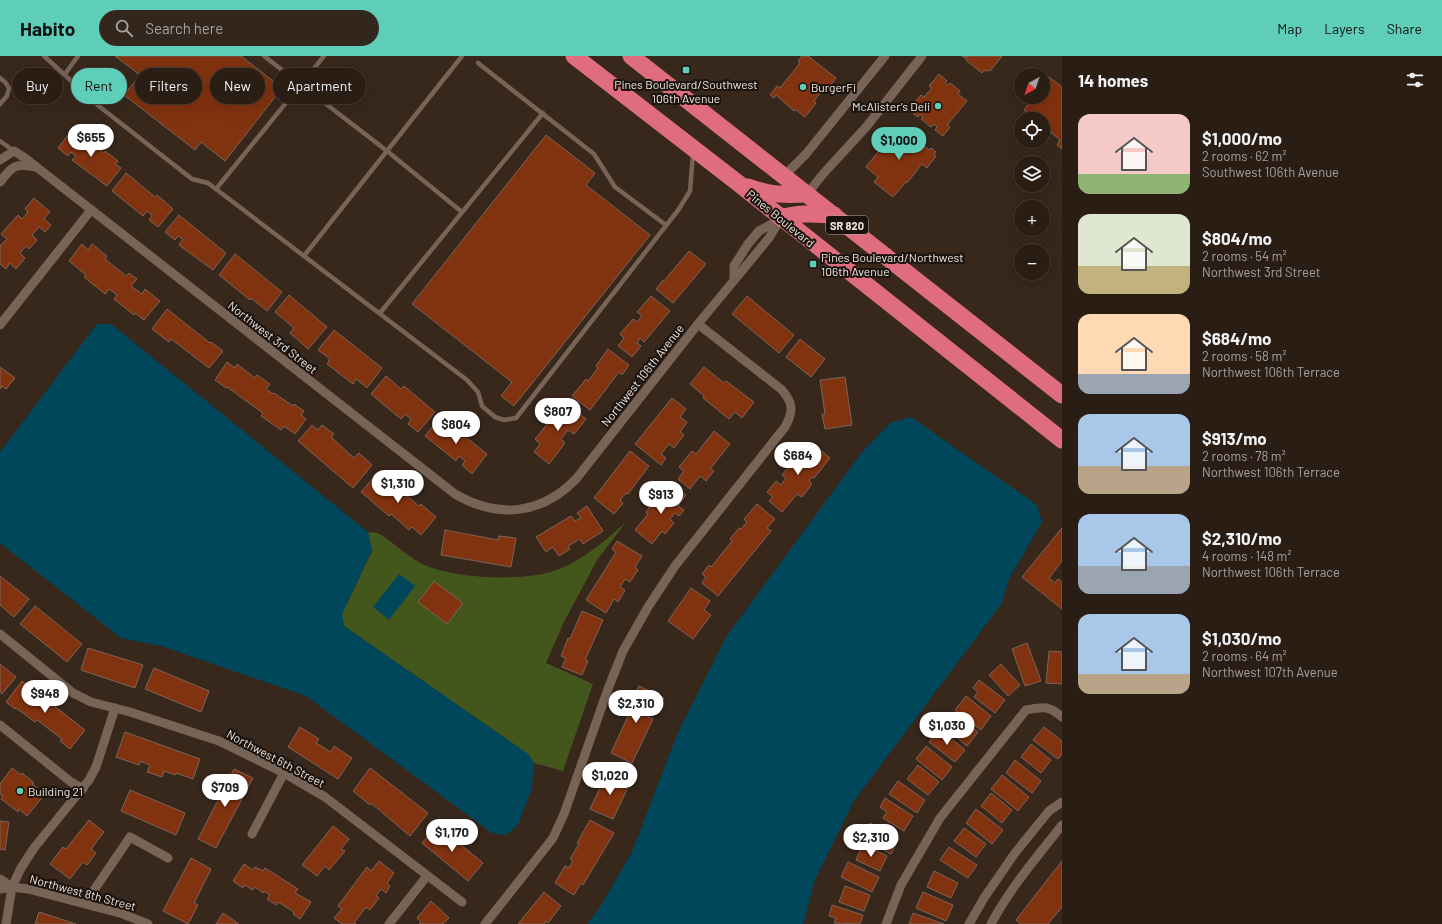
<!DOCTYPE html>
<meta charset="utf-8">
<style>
:root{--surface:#2a1d14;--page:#32261d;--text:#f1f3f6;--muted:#a5a2a0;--line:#463b34;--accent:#5eceb8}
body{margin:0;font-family:Barlow,sans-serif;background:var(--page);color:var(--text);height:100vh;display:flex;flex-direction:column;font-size:15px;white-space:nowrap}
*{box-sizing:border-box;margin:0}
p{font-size:13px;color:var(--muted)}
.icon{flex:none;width:22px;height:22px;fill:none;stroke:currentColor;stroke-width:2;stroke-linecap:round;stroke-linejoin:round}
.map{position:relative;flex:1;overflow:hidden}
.details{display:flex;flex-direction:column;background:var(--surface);width:380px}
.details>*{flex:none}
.hud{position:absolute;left:12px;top:12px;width:380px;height:36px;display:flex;gap:8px}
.needle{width:26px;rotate:220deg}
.tools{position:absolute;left:1014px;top:12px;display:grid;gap:8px}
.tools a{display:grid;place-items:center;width:36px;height:36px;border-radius:50%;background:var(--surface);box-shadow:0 4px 16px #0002,0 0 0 1px var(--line);font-size:20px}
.price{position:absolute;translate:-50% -34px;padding:0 9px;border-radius:14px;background:#fff;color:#222;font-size:13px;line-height:26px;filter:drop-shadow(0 1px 2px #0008)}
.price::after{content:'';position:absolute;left:50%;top:24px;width:12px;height:9px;margin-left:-6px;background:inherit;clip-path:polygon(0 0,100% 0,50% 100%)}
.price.current{background:var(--accent);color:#111}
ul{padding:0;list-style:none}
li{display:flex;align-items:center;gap:12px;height:100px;padding:0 16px}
li span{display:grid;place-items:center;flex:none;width:112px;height:80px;border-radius:12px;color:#555}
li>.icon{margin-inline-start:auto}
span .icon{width:48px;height:48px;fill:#fffc;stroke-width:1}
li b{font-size:17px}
h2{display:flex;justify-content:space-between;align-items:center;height:48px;padding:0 16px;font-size:17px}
.tag{padding:0 14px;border-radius:18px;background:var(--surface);box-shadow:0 4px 16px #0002,0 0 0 1px var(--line);font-size:14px;line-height:36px}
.tag.current{background:var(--accent);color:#111}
header{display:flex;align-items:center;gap:24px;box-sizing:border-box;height:56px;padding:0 20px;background:var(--accent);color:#111}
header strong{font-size:19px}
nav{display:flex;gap:22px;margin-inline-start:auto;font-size:14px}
.search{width:280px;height:36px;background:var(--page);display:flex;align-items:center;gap:10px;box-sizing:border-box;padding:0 14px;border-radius:22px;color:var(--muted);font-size:15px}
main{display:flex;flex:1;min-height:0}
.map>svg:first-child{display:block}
</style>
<header>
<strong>Habito</strong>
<div class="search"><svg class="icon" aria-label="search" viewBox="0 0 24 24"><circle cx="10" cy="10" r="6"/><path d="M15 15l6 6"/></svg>Search here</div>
<nav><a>Map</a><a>Layers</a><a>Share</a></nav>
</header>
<main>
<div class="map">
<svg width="1062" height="868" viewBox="0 0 1062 868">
<rect width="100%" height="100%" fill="#38271b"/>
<path fill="#43571c" d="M626,466L597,504L563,568L546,607L593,628L563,715L534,707L528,698L344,570L342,558L372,495L368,476C371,477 375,476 377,477C382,478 386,483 390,485C400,493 411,502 422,508C454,523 524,526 557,514C583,504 606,484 626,466Z"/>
<g fill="#00475c">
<polygon points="97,268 111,268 368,476 372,494 342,558 344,570 528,698 534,707 532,732 518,769 506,779 492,777 306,640 161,590 121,582 0,487 0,396"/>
<polygon points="911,361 1037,449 1042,466 1009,523 1002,547 854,745 815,824 803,868 587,868 600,851 632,796 678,676 726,581 862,396 890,367"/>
<polygon points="399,518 415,530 389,564 373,551"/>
</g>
<g fill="#81320f" stroke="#7c655d">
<polygon points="115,0 241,0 282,32 225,105 201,86 195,94 124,39 140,19"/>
<polygon points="802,0 808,0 836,22 829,31 826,30 814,45 816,47 805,61 795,53 794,55 776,39 774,42 770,39 777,30 780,32 800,7 798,5"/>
<polygon points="962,0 1002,0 990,15 988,14 986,15 984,14 982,17 966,4 967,0 965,2"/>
<polygon points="939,18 947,25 945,27 948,29 950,27 960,35 958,38 967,45 947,69 950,71 943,80 935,74 937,71 934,68 931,71 921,63 923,61 920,58 918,61 909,54 921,39 924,41 932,32 929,30"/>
<polygon points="1049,21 1062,31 1062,93 1057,89 1060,84 1043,70 1043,63 1034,63 1024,54 1034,41 1043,41 1043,29"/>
<polygon points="898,71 918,86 919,85 929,94 931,92 936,96 934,98 936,100 927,112 922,108 907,127 906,126 893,141 874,126 878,121 866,111"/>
<polygon points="80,77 104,97 105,95 118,105 115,108 121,112 107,130 72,104 76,100 71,96 68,100 58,92 68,79 74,84"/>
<polygon points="546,79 595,117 586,129 650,179 514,350 501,340 512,326 412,248"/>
<polygon points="126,117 155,141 157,139 173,153 158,171 149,164 152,160 147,155 143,160 112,135"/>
<polygon points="34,142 50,156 44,163 51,169 45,176 39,171 32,179 37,184 29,193 26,190 20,197 25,202 16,213 10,207 6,213 0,208 0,190 7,183 1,178 18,159 22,163 28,156 25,153"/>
<polygon points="179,159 226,197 213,214 179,189 183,183 178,180 175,184 165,176"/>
<polygon points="82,188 88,194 92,188 107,200 105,203 126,220 129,217 137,223 131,230 142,238 145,233 160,245 144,264 135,257 134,259 114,243 117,239 109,233 105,238 84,221 86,219 69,205"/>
<polygon points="689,195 706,208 673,247 656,233 663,224 664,225"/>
<polygon points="235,198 282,236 267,255 251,242 250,244 219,219"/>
<polygon points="289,239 327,271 308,293 290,277 294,272 275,256"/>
<polygon points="651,240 670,255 644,286 640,282 637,287 641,290 632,301 618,290 624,282 620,278 633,263 637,266 642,260 637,256"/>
<polygon points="747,240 794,279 779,297 732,258"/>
<polygon points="167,253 210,287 211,286 223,295 209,312 171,283 169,286 152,273"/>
<polygon points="334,274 382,312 367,332 356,323 353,328 327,308 330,303 318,294"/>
<polygon points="800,283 825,303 811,321 786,301"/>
<polygon points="608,293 629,309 622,319 619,316 590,354 572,340 586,323 588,325 598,312 596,310"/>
<polygon points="227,306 235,312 237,308 255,322 257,319 270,328 266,333 273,338 274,337 293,350 294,348 304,355 301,359 306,363 295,378 284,370 281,374 261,360 263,357 227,331 226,332 215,324"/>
<polygon points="0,311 15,322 6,333 2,330 0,333"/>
<polygon points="704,311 724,327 726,325 754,346 742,362 735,356 729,363 703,342 704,340 690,328"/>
<polygon points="386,320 401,333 404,330 435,356 418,376 408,368 411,363 405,358 401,363 371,338"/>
<polygon points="845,321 852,369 825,373 822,358 825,358 820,324"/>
<polygon points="672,342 686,353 680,361 687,366 680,376 684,379 674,392 669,388 661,398 666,402 661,409 635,388"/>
<polygon points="565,346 586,363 574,378 568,374 561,383 565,387 549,408 534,396 540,388 535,383"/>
<polygon points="440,361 487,398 472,418 462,409 465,405 459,400 456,405 425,380"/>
<polygon points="312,369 318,374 322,369 334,378 331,381 354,402 359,397 372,409 353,432 298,385"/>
<polygon points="714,375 730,388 710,413 714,415 706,425 700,420 690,433 678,423 684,415 679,411 692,395 696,398"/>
<polygon points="812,387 830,402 814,422 812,421 809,425 812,428 802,441 797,438 782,456 769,445 773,441 767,436 776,425 781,429 786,422 782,419 792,407 794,410 799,403 794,400 803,389 808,393"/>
<polygon points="630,395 649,410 628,438 626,437 620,444 623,447 614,458 594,442"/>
<polygon points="376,419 382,424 386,419 397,428 393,433 399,438 401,435 419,450 421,448 436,461 421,479 412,471 409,474 391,458 389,460 361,436"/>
<polygon points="672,428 686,439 678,450 684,454 679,460 675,457 670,463 674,467 665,478 662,475 652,488 635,474 648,458 646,456 655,444 658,446"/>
<polygon points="757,448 775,463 767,472 771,475 718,540 702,527 706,521 702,518 709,509 711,511 732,485 730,483 739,472 741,473 747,466 744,463"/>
<polygon points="587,450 603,475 583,488 580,483 568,490 570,493 559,500 553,491 546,496 536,481 571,460 575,465 581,462 577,457"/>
<polygon points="1062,472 1062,505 1049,522 1055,527 1058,523 1062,526 1062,553 1022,521"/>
<polygon points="445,474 498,484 499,480 516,482 511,511 441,499"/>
<polygon points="617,485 642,500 635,511 638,514 630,526 625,523 620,531 625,534 618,546 614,543 606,557 586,544 616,496 612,493"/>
<polygon points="0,520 29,543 14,561 0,549"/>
<polygon points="434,525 463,547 447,568 418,546"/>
<polygon points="691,532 710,545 704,554 711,559 693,583 668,565"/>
<polygon points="35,550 82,588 67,606 20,568"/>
<polygon points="582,555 603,564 585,604 588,605 582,619 562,611 566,602 561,600 568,582 570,583"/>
<polygon points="1027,587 1041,625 1025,630 1012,593"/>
<polygon points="88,592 143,609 135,632 81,614"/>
<polygon points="1049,595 1062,596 1062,628 1046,627"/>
<polygon points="0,608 16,621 2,638 0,636"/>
<polygon points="1001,608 1020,629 1008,640 989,619"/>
<polygon points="154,612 209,635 201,656 145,633"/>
<polygon points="979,624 1005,644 995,657 974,641 978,636 973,632"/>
<polygon points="22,625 85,674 70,693 60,685 62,683 37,664 35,666 16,652 15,653 6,646"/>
<polygon points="639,630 664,642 658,654 652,651 648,661 653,663 632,707 611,697 629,658 627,657"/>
<polygon points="966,640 991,660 981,674 955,654"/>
<polygon points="953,656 978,676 967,690 942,669"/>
<polygon points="300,671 319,683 316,687 331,696 334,690 352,702 338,723 288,691"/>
<polygon points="1044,671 1062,685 1062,698 1058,703 1033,684"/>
<polygon points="940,673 965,694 955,706 929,686"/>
<polygon points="125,676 200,703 193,723 176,717 175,719 164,715 162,721 147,716 150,709 140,705 139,709 116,701"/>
<polygon points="1031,688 1051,704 1041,717 1021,701"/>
<polygon points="926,690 952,711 942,724 916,703"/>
<polygon points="1015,704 1041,725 1032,737 1006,717"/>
<polygon points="918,709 939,726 928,739 907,723"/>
<polygon points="12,712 21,719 22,717 33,726 34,727 32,728 45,738 27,760 19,753 18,756 1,743 3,740 0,738 0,728"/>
<polygon points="370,712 428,757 410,780 371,747 370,749 353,735"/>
<polygon points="234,713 253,722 216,792 198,783"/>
<polygon points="607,717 630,727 613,763 590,753"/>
<polygon points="1002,719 1029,741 1018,755 991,733"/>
<polygon points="898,725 925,744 917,757 889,738"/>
<polygon points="130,734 185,757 176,779 121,755"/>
<polygon points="991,737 1012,754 1002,767 981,750"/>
<polygon points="885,742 913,760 904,775 883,762 887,756 880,751"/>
<polygon points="976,753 1003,774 992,788 966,767"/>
<polygon points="89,764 104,776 91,793 96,797 87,809 83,806 70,823 50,808 63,791 66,793"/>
<polygon points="590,764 614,777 583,829 581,827 574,839 555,827 565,810 569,812 573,805 570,803 579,788 577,787"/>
<polygon points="0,765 9,766 5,794 0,793"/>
<polygon points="870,767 899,783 891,798 861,782"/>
<polygon points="437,769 483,807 468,825 422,787"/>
<polygon points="333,770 349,783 341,793 345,795 329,814 325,810 317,820 302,809"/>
<polygon points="964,772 986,788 976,801 954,785"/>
<polygon points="863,788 887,800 880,815 856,804"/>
<polygon points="949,791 977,809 968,822 940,804"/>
<polygon points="191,802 211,813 194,847 198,849 188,868 163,855"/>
<polygon points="379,805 394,817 387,827 390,830 386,837 381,833 376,840 379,842 370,854 366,851 354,867 356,868 342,868 334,862 342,853 338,850 367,811 371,815"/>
<polygon points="1062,805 1062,851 1048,868 1021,868 1016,864"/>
<polygon points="848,806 879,821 872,836 841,821"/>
<polygon points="244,808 253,814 255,811 263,815 265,812 298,833 295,837 311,846 300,863 293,858 294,856 278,846 276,849 267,843 270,839 264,835 263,837 255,831 253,834 245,829 243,832 233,825"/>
<polygon points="934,815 958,827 951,842 927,831"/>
<polygon points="845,830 870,839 864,855 839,846"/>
<polygon points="544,836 561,850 548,867 546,865 544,868 518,868"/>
<polygon points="923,836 953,849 946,865 916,852"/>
<polygon points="431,845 449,862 443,868 419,868 421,866 417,862"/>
<polygon points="832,849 863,859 860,868 834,867 836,862 829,860"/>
<polygon points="39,856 76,868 35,868"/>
<polygon points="223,857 239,868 216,868"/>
<polygon points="913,857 944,868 909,868"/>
</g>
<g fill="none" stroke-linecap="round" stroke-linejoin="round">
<g stroke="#786457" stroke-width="4.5">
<polyline points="44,0 100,51 192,123 208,127 467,324 478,336 482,350 495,361 504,364 516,362 679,153 690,135 693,97"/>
<polyline points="264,0 387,95 462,156"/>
<polyline points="478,7 594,98 615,131 666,169"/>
<polyline points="65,18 78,0"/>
<polyline points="0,22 5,26 9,32 7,40 0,48"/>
<polyline points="0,85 14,95"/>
<polyline points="216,133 324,0"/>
<polyline points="304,200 462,0"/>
<polyline points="380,257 543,57"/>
</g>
<g stroke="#786457" stroke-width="9">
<path d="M0,104L14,95L25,102L455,438C498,463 541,459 576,423L698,268L769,182L781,162"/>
<polyline points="784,120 806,98 885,0"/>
<path d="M0,126C13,110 14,107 36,111"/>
<polyline points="807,138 823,118 867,70 922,0"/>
<polyline points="734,224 734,210 748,188 759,175 779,164"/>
<polyline points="0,269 91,154"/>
<polyline points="0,578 73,637 91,646 130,656 219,685 284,717 325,741 462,846"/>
<polyline points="0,669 71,726 83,733"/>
<polyline points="252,778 284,717"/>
<polyline points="0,823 12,831"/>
<polyline points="0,833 12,831 28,833 123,858 148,868"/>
<polyline points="87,848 90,840 130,781 168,802"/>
<polyline points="6,868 12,831 21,812 34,792 89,724 96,711 115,652"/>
<polyline points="389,868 427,820"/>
<path d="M485,868L553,782L564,758L608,633L623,595L648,551L675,510L785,371C794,355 793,346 781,333L698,268"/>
<path d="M886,868L901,829L940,762L1026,654C1043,651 1048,649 1062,661"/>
<polyline points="969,868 984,842 1015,797 1049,755 1062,746"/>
<path d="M991,868C1010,832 1037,801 1062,769"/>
</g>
<g stroke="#df6d7f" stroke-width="17">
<polyline points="574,0 738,127 1062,384"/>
<polyline points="631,0 1062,339"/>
<path d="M748,131C771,139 783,139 807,138"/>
<path d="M781,162C798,156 816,158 834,159"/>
</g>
</g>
<g fill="#5eceb8" stroke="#19120d" stroke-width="1.5">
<rect x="682" y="10" width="8" height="8" rx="2"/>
<circle cx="803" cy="31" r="4"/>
<circle cx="938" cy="50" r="4"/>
<rect x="809" y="204" width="8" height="8" rx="2"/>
<circle cx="20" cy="735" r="4"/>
</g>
<g text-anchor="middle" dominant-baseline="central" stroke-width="4" stroke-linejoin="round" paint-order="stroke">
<rect fill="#19120d" stroke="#b1a7a0" stroke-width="1" x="826" y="160" width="42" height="18" rx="3"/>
<g font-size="11" font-weight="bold" fill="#f2e7df">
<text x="847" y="169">SR 820</text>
</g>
<g font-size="12" fill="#f2e7df" stroke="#19120d" text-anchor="start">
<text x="686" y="28" text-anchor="middle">Pines Boulevard/Southwest<tspan x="686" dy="14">106th Avenue</tspan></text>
<text x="811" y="31">BurgerFi</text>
<text x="930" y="50" text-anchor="end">McAlister's Deli</text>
<text x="821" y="201">Pines Boulevard/Northwest<tspan x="821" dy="14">106th Avenue</tspan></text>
<text x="28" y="735">Building 21</text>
</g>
<g font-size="12" fill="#f2e7df" stroke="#19120d">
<text transform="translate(781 162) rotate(39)">Pines Boulevard</text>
<text transform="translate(273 281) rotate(38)">Northwest 3rd Street</text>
<text transform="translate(642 319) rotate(-52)">Northwest 106th Avenue</text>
<text transform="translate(276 702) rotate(28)">Northwest 6th Street</text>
<text transform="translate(83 836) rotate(15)">Northwest 8th Street</text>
</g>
</g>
</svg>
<div class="tools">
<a><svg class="needle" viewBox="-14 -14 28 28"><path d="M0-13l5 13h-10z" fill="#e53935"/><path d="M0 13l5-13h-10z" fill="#a5a2a0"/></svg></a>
<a><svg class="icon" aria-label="locate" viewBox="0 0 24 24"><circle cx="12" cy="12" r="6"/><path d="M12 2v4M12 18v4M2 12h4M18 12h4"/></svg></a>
<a><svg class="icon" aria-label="layers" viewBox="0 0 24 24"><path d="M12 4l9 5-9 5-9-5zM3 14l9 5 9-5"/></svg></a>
<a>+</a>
<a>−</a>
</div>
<b class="price" style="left:91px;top:102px">$655</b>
<b class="price current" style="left:899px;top:105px">$1,000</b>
<b class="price" style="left:558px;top:376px">$807</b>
<b class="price" style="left:456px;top:389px">$804</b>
<b class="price" style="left:798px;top:420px">$684</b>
<b class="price" style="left:398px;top:448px">$1,310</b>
<b class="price" style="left:661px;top:459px">$913</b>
<b class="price" style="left:45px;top:658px">$948</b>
<b class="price" style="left:636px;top:668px">$2,310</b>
<b class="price" style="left:947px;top:690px">$1,030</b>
<b class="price" style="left:610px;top:740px">$1,020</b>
<b class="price" style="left:225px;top:752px">$709</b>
<b class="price" style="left:452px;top:797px">$1,170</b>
<b class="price" style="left:871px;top:802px">$2,310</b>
<div class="hud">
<a class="tag">Buy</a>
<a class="tag current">Rent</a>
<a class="tag">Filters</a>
<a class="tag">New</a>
<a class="tag">Apartment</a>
</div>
</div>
<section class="details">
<h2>14 homes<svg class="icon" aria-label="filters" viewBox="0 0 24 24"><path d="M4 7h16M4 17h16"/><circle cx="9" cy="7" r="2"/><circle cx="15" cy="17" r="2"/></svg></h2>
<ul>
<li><span style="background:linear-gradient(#f6c9c9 75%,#8fb573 0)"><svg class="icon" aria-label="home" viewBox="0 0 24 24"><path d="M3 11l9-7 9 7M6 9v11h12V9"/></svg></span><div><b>$1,000/mo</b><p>2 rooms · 62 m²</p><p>Southwest 106th Avenue</p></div></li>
<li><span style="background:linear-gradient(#dfe7d0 65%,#c2b280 0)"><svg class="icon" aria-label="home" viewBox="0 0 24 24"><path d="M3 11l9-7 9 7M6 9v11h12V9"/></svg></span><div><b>$804/mo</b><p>2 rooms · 54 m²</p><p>Northwest 3rd Street</p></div></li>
<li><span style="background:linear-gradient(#ffd9b3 75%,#9aa5b1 0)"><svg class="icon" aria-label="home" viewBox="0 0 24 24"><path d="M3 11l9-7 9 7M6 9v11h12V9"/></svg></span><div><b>$684/mo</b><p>2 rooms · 58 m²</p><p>Northwest 106th Terrace</p></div></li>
<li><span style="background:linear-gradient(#a9c7e8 65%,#b9a48a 0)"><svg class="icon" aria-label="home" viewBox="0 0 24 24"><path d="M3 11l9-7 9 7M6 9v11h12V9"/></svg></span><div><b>$913/mo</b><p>2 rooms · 78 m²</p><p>Northwest 106th Terrace</p></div></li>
<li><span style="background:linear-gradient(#a9c7e8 65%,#9aa5b1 0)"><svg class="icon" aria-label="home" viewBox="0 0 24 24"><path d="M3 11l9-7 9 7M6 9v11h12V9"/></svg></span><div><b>$2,310/mo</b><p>4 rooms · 148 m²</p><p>Northwest 106th Terrace</p></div></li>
<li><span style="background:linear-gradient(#a9c7e8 75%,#b9a48a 0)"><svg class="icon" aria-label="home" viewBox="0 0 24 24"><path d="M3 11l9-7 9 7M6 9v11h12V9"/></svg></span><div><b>$1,030/mo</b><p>2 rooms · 64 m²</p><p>Northwest 107th Avenue</p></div></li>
</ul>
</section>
</main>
